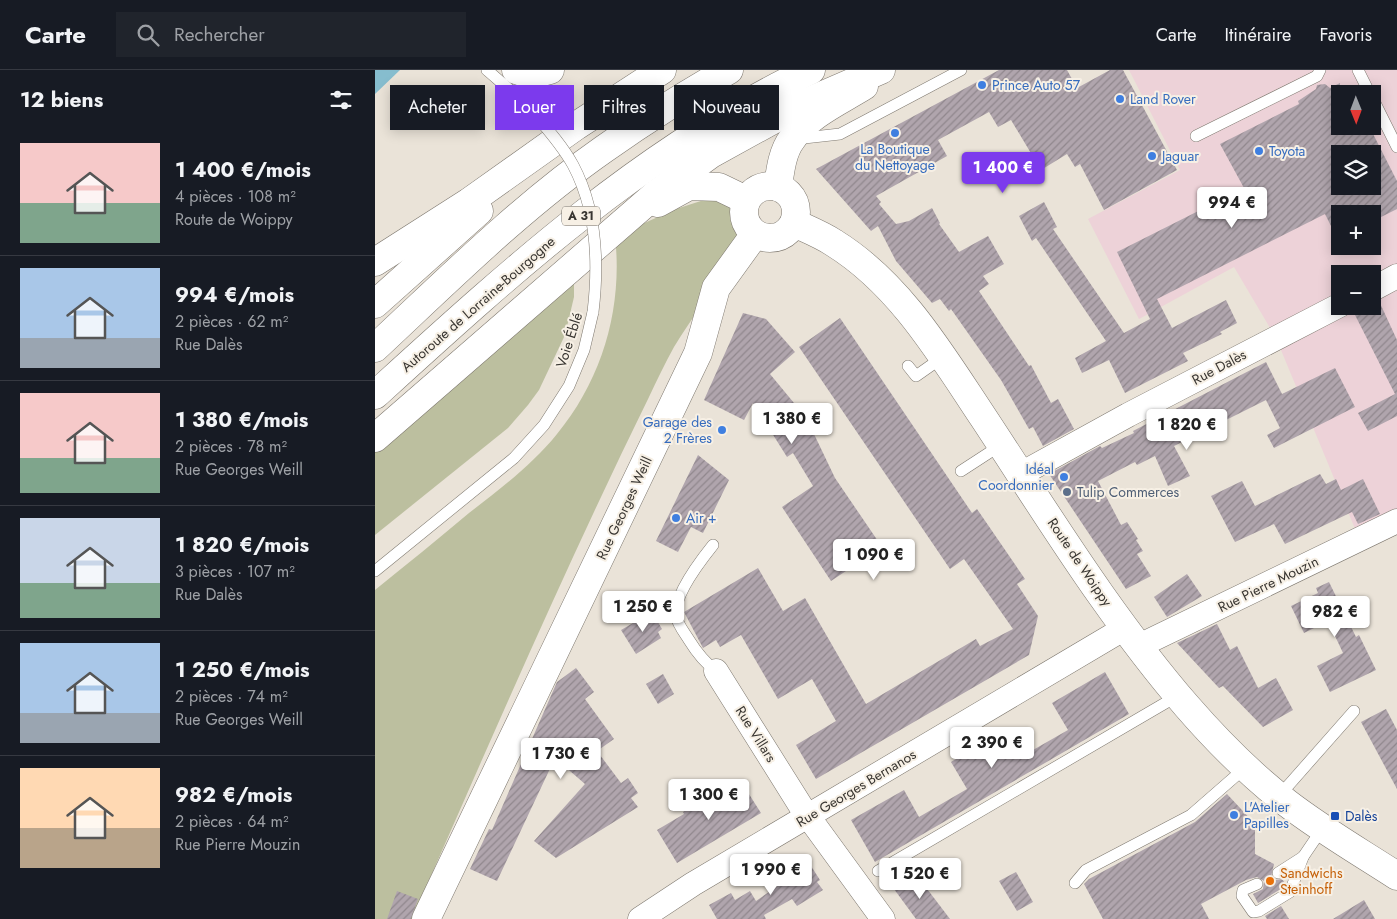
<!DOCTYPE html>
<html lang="fr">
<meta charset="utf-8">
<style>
:root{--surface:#171b24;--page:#20242c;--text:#f1f3f6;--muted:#9ea1a6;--line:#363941;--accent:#7c3aed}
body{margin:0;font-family:Jost,sans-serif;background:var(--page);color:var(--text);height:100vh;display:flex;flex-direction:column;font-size:19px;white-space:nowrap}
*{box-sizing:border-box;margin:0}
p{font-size:16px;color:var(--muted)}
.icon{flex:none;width:28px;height:28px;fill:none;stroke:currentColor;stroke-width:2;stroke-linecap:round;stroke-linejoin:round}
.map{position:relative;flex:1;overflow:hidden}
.sheet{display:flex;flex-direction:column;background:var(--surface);width:375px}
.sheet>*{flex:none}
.hud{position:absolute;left:15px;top:15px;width:475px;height:45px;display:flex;gap:10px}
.needle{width:32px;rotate:179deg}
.buttons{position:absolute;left:956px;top:15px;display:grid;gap:10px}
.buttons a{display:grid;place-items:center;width:50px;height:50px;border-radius:0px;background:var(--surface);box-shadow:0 2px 12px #0003;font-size:25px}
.price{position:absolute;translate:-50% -42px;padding:0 11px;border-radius:5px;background:#fff;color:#222;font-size:16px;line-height:32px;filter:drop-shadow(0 1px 2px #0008)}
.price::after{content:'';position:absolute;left:50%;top:30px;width:15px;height:11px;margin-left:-8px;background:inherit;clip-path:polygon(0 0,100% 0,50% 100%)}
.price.selected{background:var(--accent);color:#fff}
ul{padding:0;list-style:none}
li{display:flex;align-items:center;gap:15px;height:125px;padding:0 20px}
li+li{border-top:1px solid var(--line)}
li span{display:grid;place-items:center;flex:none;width:140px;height:100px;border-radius:0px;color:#555}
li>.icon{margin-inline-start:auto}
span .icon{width:60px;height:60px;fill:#fffc;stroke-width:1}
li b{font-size:21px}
h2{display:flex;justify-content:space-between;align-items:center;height:60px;padding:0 20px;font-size:21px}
.pill{padding:0 18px;border-radius:0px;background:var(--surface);box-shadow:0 2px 12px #0003;font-size:18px;line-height:45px}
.pill.selected{background:var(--accent);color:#fff}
header{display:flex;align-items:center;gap:30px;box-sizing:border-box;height:70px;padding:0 25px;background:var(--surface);border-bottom:1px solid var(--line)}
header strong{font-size:24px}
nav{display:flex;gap:28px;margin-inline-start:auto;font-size:18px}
.search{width:350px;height:45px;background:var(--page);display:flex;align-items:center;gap:12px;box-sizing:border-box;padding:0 18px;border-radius:0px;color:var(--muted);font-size:19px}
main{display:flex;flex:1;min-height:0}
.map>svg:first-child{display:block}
</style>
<header>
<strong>Carte</strong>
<div class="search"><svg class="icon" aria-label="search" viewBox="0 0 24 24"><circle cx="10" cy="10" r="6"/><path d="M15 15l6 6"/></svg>Rechercher</div>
<nav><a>Carte</a><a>Itinéraire</a><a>Favoris</a></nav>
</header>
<main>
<section class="sheet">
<h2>12 biens<svg class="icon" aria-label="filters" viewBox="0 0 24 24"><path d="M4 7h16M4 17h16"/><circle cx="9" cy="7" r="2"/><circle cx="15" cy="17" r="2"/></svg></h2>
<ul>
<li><span style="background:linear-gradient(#f6c9c9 60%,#7fa58c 0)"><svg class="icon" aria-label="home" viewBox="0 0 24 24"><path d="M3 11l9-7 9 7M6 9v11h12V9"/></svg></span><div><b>1 400 €/mois</b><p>4 pièces · 108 m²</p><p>Route de Woippy</p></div></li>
<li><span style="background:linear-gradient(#a9c7e8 70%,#9aa5b1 0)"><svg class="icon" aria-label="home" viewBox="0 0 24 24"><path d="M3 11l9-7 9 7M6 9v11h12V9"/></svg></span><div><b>994 €/mois</b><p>2 pièces · 62 m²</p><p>Rue Dalès</p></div></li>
<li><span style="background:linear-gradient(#f6c9c9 65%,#7fa58c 0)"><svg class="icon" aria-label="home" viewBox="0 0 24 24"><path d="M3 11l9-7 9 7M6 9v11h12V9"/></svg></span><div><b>1 380 €/mois</b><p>2 pièces · 78 m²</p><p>Rue Georges Weill</p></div></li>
<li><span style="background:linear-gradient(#c9d6e8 65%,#7fa58c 0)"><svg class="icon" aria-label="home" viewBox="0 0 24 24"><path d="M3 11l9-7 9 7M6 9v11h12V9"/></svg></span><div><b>1 820 €/mois</b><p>3 pièces · 107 m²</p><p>Rue Dalès</p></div></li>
<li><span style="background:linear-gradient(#a9c7e8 70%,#9aa5b1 0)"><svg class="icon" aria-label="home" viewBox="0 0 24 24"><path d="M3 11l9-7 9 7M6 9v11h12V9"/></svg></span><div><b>1 250 €/mois</b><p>2 pièces · 74 m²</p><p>Rue Georges Weill</p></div></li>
<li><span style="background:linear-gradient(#ffd9b3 60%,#b9a48a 0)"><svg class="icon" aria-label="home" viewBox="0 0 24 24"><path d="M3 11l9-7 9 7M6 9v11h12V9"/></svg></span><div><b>982 €/mois</b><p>2 pièces · 64 m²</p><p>Rue Pierre Mouzin</p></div></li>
</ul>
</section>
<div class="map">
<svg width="1022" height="849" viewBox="0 0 1022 849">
<defs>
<pattern id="building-hatch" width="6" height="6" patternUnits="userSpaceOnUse" patternTransform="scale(1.25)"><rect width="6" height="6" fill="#b0a5ad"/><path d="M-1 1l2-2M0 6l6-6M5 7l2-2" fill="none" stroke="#90878d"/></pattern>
</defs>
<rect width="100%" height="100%" fill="#eae3d8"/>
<path fill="#edd2d8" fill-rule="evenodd" d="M754,0H1022V449L983,466L901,268L859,197L764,249L713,149L805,100ZM965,24H998V56H965ZM965,84H998V116H965ZM965,144H998V176H965ZM965,204H998V236H965Z"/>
<g fill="#bcbf9f">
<path d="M332,129L344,131L370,143C363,190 323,237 299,277C290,293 282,310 274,327C190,498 114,674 37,849H0V520C31,495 63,469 94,443C125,419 157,395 182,364C228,308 248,237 240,166L301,139Z"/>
<polygon points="199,198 199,227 190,265 164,320 153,335 133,358 0,465 0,380"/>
</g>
<polygon fill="#86bdce" points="0,0 25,0 0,24"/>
<g fill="url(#building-hatch)" fill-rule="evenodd">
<polygon points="624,0 692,0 702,18 735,0 748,0 802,100 729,140 705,94 700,97 692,84 666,100 636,50 623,57 614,42 563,70 572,86 501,126 506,132 504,134 521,154 534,151 557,138 565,153 564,154 584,182 613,166 629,194 608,206 614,214 604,221 654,296 656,295 676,333 683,329 699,359 668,376 658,357 654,359 626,310 576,239 574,241 565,229 557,233 521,191 503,156 496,161 441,99"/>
<path d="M965,13V56H994L1022,111V139L998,151V144H965V174L950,144L782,229L797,258L851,230L862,253L845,262L847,264L808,283L813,291L750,323L734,290L707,303L700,288L731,271L661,168L657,171L644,146L669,132L682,157L678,159L749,263L775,249L742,182L869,118L845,74L924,34L923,31L941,19L942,15L950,14L955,18ZM965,84H998V116H965Z"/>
<polygon points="1004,231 1022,270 1022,346 993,361 983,343 1020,324 979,243"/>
<polygon points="368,243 391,249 420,282 395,304 419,333 439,364 460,408 507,477 456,511 407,437 438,416 418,383 412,387 378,333 369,350 329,330"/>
<polygon points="465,248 597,443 602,439 650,509 642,514 663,546 654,585 441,709 421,675 461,651 437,609 403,629 366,565 345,577 341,570 328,578 309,542 383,498 408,541 430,528 491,634 601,569 605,576 638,559 589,489 575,499 424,277"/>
<polygon points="891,292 907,324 960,298 980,337 899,378 892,365 905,358 891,330 799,376 815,406 793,416 780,386 762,395 760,392 723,411 746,455 752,452 763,469 761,470 768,481 762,484 776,506 751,519 674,404 725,376 727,378 759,363 758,361"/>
<polygon points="323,385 354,410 328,463 316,457 303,482 281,471"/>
<polygon points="945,404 951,414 961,409 966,420 988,409 1005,444 983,454 977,442 910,474 899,454 860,472 836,426 867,411 880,436"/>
<polygon points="812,504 827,526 792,547 779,527"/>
<polygon points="954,512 981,567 984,565 1001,600 955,622 942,596 968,583 953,551 929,563 916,536 943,523 941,518"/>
<polygon points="277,542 287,559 283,562 286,568 261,584 246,560"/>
<polygon points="842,554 855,580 862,576 883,618 901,608 918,640 888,657 848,616 844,618 802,573"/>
<polygon points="201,598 219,622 210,629 239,669 222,681 246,713 253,708 263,723 256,728 263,737 181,788 159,771 210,714 180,688 122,811 95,799 114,759 117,760 182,612"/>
<polygon points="730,602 754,644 500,792 476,750 529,720 544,747 592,719 576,692 628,661 644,688 693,660 677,633"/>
<polygon points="288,604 299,624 283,634 271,614"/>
<polygon points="1011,639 1022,660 1022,719 986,652"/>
<polygon points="365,710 386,743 302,793 282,760 309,744 308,742"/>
<polygon points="852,724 880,754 880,784 899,794 896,807 900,810 907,809 910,813 909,817 883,833 878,824 888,819 889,811 882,807 871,810 826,834 834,849 728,849 709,814 714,809 820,752"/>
<polygon points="428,789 433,798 436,796 445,810 442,812 448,820 422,836 417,829 389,845 391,849 342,849 334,835 356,823 360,830 375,821 381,831 407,813 402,806"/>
<polygon points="641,802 658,832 642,841 624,811"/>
<polygon points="540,803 575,849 541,849 519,819"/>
<polygon points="22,821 43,829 36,849 12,849"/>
<polygon points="989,830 1000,849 958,849"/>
<polygon points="906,836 914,849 892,849 890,846"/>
</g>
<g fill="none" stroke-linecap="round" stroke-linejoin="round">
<g stroke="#7e786f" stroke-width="12">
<g id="service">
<polyline points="112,0 151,34"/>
<polyline points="983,0 995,24"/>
<polyline points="998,29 1022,77"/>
<polyline points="821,66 942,6 945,0"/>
<polyline points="420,69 465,64 586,0"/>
<polyline points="533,296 541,306 568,287"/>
<polyline points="586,401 626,375"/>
<path d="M338,475C326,490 298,526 301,546C303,555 309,562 314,570C322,583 329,592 341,601"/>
<polyline points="0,501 139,388 169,355 194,316 209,280 218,242"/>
<polyline points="904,726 979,641"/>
<polyline points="503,801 804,625"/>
<polyline points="903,803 928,787"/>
<polyline points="700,813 711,800 816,745 871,697"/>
<polyline points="882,814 868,820 867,826 878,842 884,841 915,822 928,787 947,759"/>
</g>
</g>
<g stroke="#7e786f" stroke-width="25">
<g id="minor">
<polyline points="998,219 1022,206"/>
<polyline points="646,404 753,345 965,235"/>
<polyline points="764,576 1022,451"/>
<polyline points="341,601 427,738 508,849"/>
<polyline points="265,849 318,814 750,558"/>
</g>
</g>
<g stroke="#7e786f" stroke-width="29">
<g id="secondary">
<polyline points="141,0 156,5 175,0"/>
<circle cx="395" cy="142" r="26"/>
<path d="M403,117C405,102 407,82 417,69C433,45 465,31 489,16"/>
<polyline points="283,133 314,116 344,117 371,130"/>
<path d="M419,153C432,159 447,165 459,173C525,214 566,284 608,347C647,406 685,467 726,525C779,600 839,676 912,733C947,760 985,782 1022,806"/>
<polyline points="51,849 323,283 341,218 380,164"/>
</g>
</g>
<g stroke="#7e786f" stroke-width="29">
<g id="motorway">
<polyline points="0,192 94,132 201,56 287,0"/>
<polyline points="0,234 104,141"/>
<path d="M0,278C74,209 146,137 229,79C270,50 311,24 354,0"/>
<path d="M0,325C134,203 270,78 436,0"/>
<polyline points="0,368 281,124 336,84 425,35 506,0"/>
</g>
</g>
<use href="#service" stroke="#fff" stroke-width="11"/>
<use href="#minor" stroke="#fff" stroke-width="24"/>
<use href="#secondary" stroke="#fff" stroke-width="28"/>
<use href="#motorway" stroke="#fff" stroke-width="28"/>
<g stroke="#7e786f" stroke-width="12" stroke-linecap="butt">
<path id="service-bridge" d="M151,34C167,53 186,73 198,95C222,140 224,192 218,242"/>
</g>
<use href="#service-bridge" stroke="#fff" stroke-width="11"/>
</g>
<g fill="#3f7fe0" stroke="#f7f0e5" stroke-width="2">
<circle cx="607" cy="15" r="5"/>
<circle cx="745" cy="29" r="5"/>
<circle cx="520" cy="63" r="5"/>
<circle cx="884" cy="81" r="5"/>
<circle cx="777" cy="86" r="5"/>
<circle cx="347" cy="360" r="5"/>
<circle cx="689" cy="407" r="5"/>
<circle cx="301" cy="448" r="5"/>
<circle cx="859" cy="745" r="5"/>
</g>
<circle fill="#5c6f8a" stroke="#f7f0e5" stroke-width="2" cx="692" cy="422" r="5"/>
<rect fill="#1a4fb4" stroke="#f7f0e5" stroke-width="2" x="955" y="741" width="10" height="10" rx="2.5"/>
<circle fill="#e8710a" stroke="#f7f0e5" stroke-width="2" cx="895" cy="811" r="5"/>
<g text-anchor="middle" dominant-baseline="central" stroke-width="4" stroke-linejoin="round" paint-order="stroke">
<rect fill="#f7f0e5" stroke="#716d67" stroke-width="1" x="187" y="136.5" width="38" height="19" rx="4"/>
<g font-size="12" font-weight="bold" fill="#383531">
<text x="206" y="146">A 31</text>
</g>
<g font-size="14" fill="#366cbe" stroke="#f7f0e5" text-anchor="start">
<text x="617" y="15">Prince Auto 57</text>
<text x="755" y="29">Land Rover</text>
<text x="520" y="79" text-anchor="middle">La Boutique<tspan x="520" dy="16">du Nettoyage</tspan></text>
<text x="894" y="81">Toyota</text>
<text x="787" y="86">Jaguar</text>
<text x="337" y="352" text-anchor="end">Garage des<tspan x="337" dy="16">2 Frères</tspan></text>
<text x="679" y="399" text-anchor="end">Idéal<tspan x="679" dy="16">Coordonnier</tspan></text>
<text x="311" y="448">Air +</text>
<text x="869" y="737">L'Atelier<tspan x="869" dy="16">Papilles</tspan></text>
</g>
<g font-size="14" fill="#383531" stroke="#f7f0e5">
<text transform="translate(103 234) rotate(-41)">Autoroute de Lorraine-Bourgogne</text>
<text transform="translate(194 270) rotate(-72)">Voie Éblé</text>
<text transform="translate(844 297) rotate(-28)">Rue Dalès</text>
<text transform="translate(249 438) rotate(-65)">Rue Georges Weill</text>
<text transform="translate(705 492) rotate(56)">Route de Woippy</text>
<text transform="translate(893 514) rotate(-26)">Rue Pierre Mouzin</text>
<text transform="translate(381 664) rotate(58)">Rue Villars</text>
<text transform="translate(481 718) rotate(-31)">Rue Georges Bernanos</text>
</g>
<g font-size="14" fill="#4e5e75" stroke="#f7f0e5" text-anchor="start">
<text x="702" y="422">Tulip Commerces</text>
</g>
<g font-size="14" fill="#164399" stroke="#f7f0e5" text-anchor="start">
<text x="970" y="746">Dalès</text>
</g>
<g font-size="14" fill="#c56008" stroke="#f7f0e5" text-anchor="start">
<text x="905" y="803">Sandwichs<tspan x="905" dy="16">Steinhoff</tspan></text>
</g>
</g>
</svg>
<div class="buttons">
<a><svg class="needle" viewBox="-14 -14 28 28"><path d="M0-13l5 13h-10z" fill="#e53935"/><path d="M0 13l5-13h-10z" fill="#9ea1a6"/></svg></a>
<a><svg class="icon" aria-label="layers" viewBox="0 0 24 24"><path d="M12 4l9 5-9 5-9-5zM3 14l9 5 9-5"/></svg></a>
<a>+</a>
<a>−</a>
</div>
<b class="price selected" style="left:628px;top:124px">1 400 €</b>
<b class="price" style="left:857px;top:159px">994 €</b>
<b class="price" style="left:417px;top:375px">1 380 €</b>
<b class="price" style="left:812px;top:381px">1 820 €</b>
<b class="price" style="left:499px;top:511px">1 090 €</b>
<b class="price" style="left:268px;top:563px">1 250 €</b>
<b class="price" style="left:960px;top:568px">982 €</b>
<b class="price" style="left:617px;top:699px">2 390 €</b>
<b class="price" style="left:186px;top:710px">1 730 €</b>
<b class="price" style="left:334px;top:751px">1 300 €</b>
<b class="price" style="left:396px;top:826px">1 990 €</b>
<b class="price" style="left:545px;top:830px">1 520 €</b>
<div class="hud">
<a class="pill">Acheter</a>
<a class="pill selected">Louer</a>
<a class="pill">Filtres</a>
<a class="pill">Nouveau</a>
</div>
</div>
</main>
